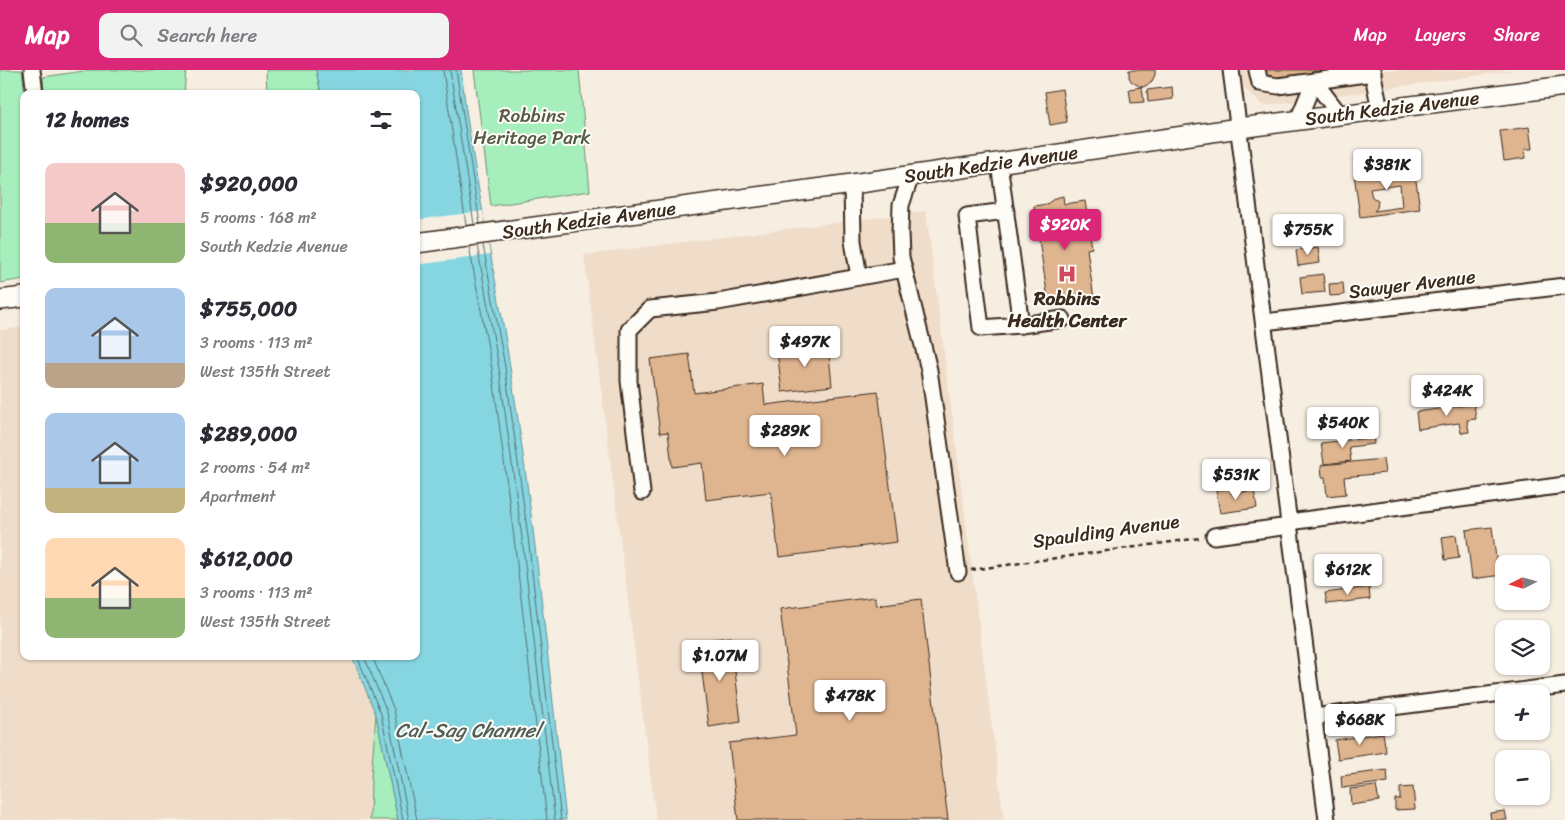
<!DOCTYPE html>
<meta charset="utf-8">
<style>
:root{--surface:#fff;--page:#f2f2f3;--text:#2b2b33;--muted:#7c7c81;--accent:#db2777}
body{margin:0;font-family:Sriracha,sans-serif;background:var(--page);color:var(--text);height:100vh;display:flex;flex-direction:column;font-size:19px;white-space:nowrap}
*{box-sizing:border-box;margin:0}
p{font-size:16px;color:var(--muted)}
.icon{flex:none;width:28px;height:28px;fill:none;stroke:currentColor;stroke-width:2;stroke-linecap:round;stroke-linejoin:round}
.map{position:relative;flex:1;overflow:hidden}
.panel{position:absolute;left:20px;top:20px;width:400px;height:570px;display:flex;flex-direction:column;background:var(--surface);border-radius:10px;box-shadow:0 1px 4px #0004}
.panel>*{flex:none}
.needle{width:32px;rotate:264deg}
.buttons{position:absolute;left:1495px;top:485px;display:grid;gap:10px}
.buttons a{display:grid;place-items:center;width:55px;height:55px;border-radius:10px;background:var(--surface);box-shadow:0 1px 4px #0004;font-size:25px}
.price{position:absolute;translate:-50% -42px;padding:0 11px;border-radius:5px;background:#fff;color:#222;font-size:16px;line-height:32px;filter:drop-shadow(0 1px 2px #0008)}
.price::after{content:'';position:absolute;left:50%;top:30px;width:15px;height:11px;margin-left:-8px;background:inherit;clip-path:polygon(0 0,100% 0,50% 100%)}
.price.current{background:var(--accent);color:#fff}
ul{padding:0;list-style:none}
li{display:flex;align-items:center;gap:15px;height:125px;padding:0 25px}
li span{display:grid;place-items:center;flex:none;width:140px;height:100px;border-radius:10px;color:#555}
li>.icon{margin-inline-start:auto}
span .icon{width:60px;height:60px;fill:#fffc;stroke-width:1}
li b{font-size:21px}
h2{display:flex;justify-content:space-between;align-items:center;height:60px;padding:0 25px;font-size:21px}
header{display:flex;align-items:center;gap:30px;box-sizing:border-box;height:70px;padding:0 25px;background:var(--accent);color:#fff}
header strong{font-size:24px}
nav{display:flex;gap:28px;margin-inline-start:auto;font-size:18px}
.search{width:350px;height:45px;background:var(--page);display:flex;align-items:center;gap:12px;box-sizing:border-box;padding:0 18px;border-radius:10px;color:var(--muted);font-size:19px}
.map>svg:first-child{display:block}
</style>
<header>
<strong>Map</strong>
<div class="search"><svg class="icon" aria-label="search" viewBox="0 0 24 24"><circle cx="10" cy="10" r="6"/><path d="M15 15l6 6"/></svg>Search here</div>
<nav><a>Map</a><a>Layers</a><a>Share</a></nav>
</header>
<div class="map">
<svg width="1565" height="750" viewBox="0 0 1565 750">
<rect width="100%" height="100%" fill="#f7eee2"/>
<filter id="ink" filterUnits="userSpaceOnUse"><feTurbulence type="fractalNoise" baseFrequency=".02" numOctaves="2"/><feDisplacementMap in="SourceGraphic" scale="10" xChannelSelector="R" yChannelSelector="G"/><feConvolveMatrix kernelMatrix="1 2 1 2 8 2 1 2 1" color-interpolation-filters="sRGB"/></filter>
<g filter="url(#ink)">
<g fill="#f0ddc9">
<polygon points="1240,0 1517,0 1263,36 1241,15"/>
<polygon points="926,141 1004,750 656,750 584,185"/>
<polygon points="24,257 24,586 378,586 398,750 0,750 0,260"/>
</g>
<g fill="#a6efbc" stroke="#708c6d">
<polygon points="0,0 22,0 25,24 24,209 0,213"/>
<polygon points="90,0 186,0 184,24 44,24 43,7"/>
<polygon points="266,0 316,0 321,24 267,24"/>
<polygon points="474,0 579,0 590,121 491,136"/>
<polygon points="376,645 398,750 370,750 371,708"/>
</g>
<path fill="#86d6e1" stroke="#689193" d="M316,0H461C472,100 495,198 510,297C534,447 549,599 566,750H398L376,645L352,586H416V24H321Z"/>
<polygon fill="#f7eee2" points="483,141 490,185 416,195 416,150"/>
<g fill="none" stroke-linecap="round" stroke-linejoin="round">
<g stroke="#596f6c" stroke-width="1">
<polyline points="443,0 466,155"/>
<polyline points="450,0 474,154"/>
<polyline points="456,0 480,154"/>
<polyline points="477,175 499,298 522,468 555,750"/>
<polyline points="483,175 505,297 528,467 561,750"/>
<polyline points="469,176 492,299 514,468 547,750"/>
<polyline points="357,586 381,644 403,750"/>
<polyline points="364,586 387,642 409,750"/>
<polyline points="372,586 394,640 417,750"/>
</g>
</g>
<g fill="#dfb590" stroke="#3b2a1e" fill-rule="evenodd">
<polygon points="1129,0 1155,0 1155,5 1151,13 1143,17 1139,16 1131,11 1129,7"/>
<polygon points="1263,0 1342,0 1264,9"/>
<polygon points="1142,17 1144,32 1131,33 1129,19"/>
<polygon points="1172,17 1173,29 1148,32 1147,20"/>
<polygon points="1062,19 1067,52 1050,55 1045,22"/>
<polygon points="1529,57 1532,79 1525,79 1526,88 1504,91 1500,61"/>
<path d="M1393,93L1394,99L1414,97L1420,139L1360,147L1354,104L1372,102L1371,96ZM1400,115L1402,137L1374,141L1377,138L1378,131L1372,127L1370,119Z"/>
<polygon points="1063,126 1064,134 1085,131 1092,178 1087,179 1094,229 1049,236 1034,136 1047,134 1055,128"/>
<polygon points="1318,177 1320,193 1298,196 1296,180"/>
<polygon points="1323,204 1325,222 1302,224 1300,207"/>
<polygon points="1343,213 1344,225 1330,226 1329,214"/>
<polygon points="828,274 832,316 782,322 777,280"/>
<polygon points="689,284 694,323 763,314 765,335 878,321 897,472 779,487 771,422 706,430 702,393 672,397 668,362 660,363 650,289"/>
<polygon points="1474,334 1476,349 1467,350 1469,362 1461,363 1459,353 1418,359 1416,342"/>
<polygon points="1373,364 1374,374 1349,377 1351,391 1324,394 1321,373 1366,368 1366,365"/>
<polygon points="1383,389 1385,403 1344,407 1346,424 1327,426 1325,407 1322,407 1321,395"/>
<polygon points="1231,418 1232,424 1254,420 1257,438 1220,443 1216,420"/>
<polygon points="1492,457 1497,496 1501,496 1502,505 1472,509 1466,460"/>
<polygon points="1456,465 1459,488 1445,490 1442,467"/>
<polygon points="1369,517 1370,529 1327,534 1325,523"/>
<polygon points="875,527 876,535 921,529 948,750 738,750 729,673 796,665 780,539"/>
<polygon points="731,567 741,652 709,657 698,571"/>
<polygon points="1383,663 1386,682 1338,689 1335,670"/>
<polygon points="1387,700 1388,712 1342,718 1341,706"/>
<polygon points="1376,716 1379,731 1351,735 1350,719"/>
<polygon points="1413,717 1415,739 1395,740 1395,729 1400,729 1400,718"/>
<polygon points="1505,741 1507,750 1491,750 1490,743"/>
</g>
<g fill="none" stroke-linecap="round" stroke-linejoin="round">
<g stroke="#3b2a1e" stroke-width="19">
<g id="minor">
<polyline points="32,0 35,24"/>
<polyline points="1231,0 1327,750"/>
<polyline points="1257,0 1260,13 1278,16 1373,3"/>
<polyline points="1372,0 1380,40"/>
<polyline points="1298,50 1314,11 1340,45"/>
<polyline points="999,93 1021,255"/>
<polyline points="911,106 901,135 900,162 901,187 929,300 958,502"/>
<polyline points="852,114 853,171 859,207"/>
<polyline points="1006,141 967,146 981,258 1021,255 1063,249"/>
<polyline points="1264,252 1565,216"/>
<polyline points="642,422 629,311 629,260 650,239 718,232 904,199"/>
<polyline points="1289,452 1565,415"/>
<polyline points="1214,466 1290,456"/>
<polyline points="1314,647 1565,615"/>
</g>
</g>
<g stroke="#3b2a1e" stroke-width="22">
<g id="major">
<polyline points="416,173 852,114 1239,58 1565,16"/>
<polyline points="0,230 24,227"/>
</g>
</g>
<polyline stroke="#3b2a1e" stroke-width="2.5" stroke-dasharray="5 4" stroke-linecap="butt" points="971,500 1200,468"/>
<use href="#minor" stroke="#fdfcf7" stroke-width="15"/>
<use href="#major" stroke="#fdfcf7" stroke-width="19"/>
</g>
</g>
<defs>
<g id="hospital-bare" transform="scale(1.5)"><path d="M-5-5h3v3.5h4V-5h3V5h-3V1.5h-4V5h-3Z" fill="#d1495b" stroke="#fdfcf7" stroke-width="2.5" paint-order="stroke"/></g>
</defs>
<g fill-rule="evenodd">
<use href="#hospital-bare" x="1067" y="204"/>
</g>
<g text-anchor="middle" dominant-baseline="central" stroke-width="4" stroke-linejoin="round" paint-order="stroke">
<g font-size="19" fill="#3b2a1e" stroke="#fdfcf7">
<text transform="translate(1392 38) rotate(-7)">South Kedzie Avenue</text>
<text transform="translate(991 94) rotate(-8)">South Kedzie Avenue</text>
<text transform="translate(589 150) rotate(-8)">South Kedzie Avenue</text>
<text transform="translate(1412 214) rotate(-7)">Sawyer Avenue</text>
<text transform="translate(1106 461) rotate(-8)">Spaulding Avenue</text>
</g>
<g font-size="19" fill="#565b46" stroke="#fdfcf7">
<text x="532" y="45">Robbins<tspan x="532" dy="22">Heritage Park</tspan></text>
</g>
<g font-size="19" font-weight="bold" fill="#3b2a1e" stroke="#fdfcf7">
<text x="1067" y="228">Robbins<tspan x="1067" dy="22">Health Center</tspan></text>
</g>
<g font-size="20" font-style="italic" fill="#525e58" stroke="#fdfcf7">
<text x="468" y="660">Cal-Sag Channel</text>
</g>
</g>
</svg>
<div class="buttons">
<a><svg class="needle" viewBox="-14 -14 28 28"><path d="M0-13l5 13h-10z" fill="#e53935"/><path d="M0 13l5-13h-10z" fill="#7c7c81"/></svg></a>
<a><svg class="icon" aria-label="layers" viewBox="0 0 24 24"><path d="M12 4l9 5-9 5-9-5zM3 14l9 5 9-5"/></svg></a>
<a>+</a>
<a>−</a>
</div>
<b class="price" style="left:1387px;top:121px">$381K</b>
<b class="price current" style="left:1065px;top:181px">$920K</b>
<b class="price" style="left:1308px;top:186px">$755K</b>
<b class="price" style="left:805px;top:298px">$497K</b>
<b class="price" style="left:1447px;top:347px">$424K</b>
<b class="price" style="left:1343px;top:379px">$540K</b>
<b class="price" style="left:785px;top:387px">$289K</b>
<b class="price" style="left:1236px;top:431px">$531K</b>
<b class="price" style="left:1348px;top:526px">$612K</b>
<b class="price" style="left:720px;top:612px">$1.07M</b>
<b class="price" style="left:850px;top:652px">$478K</b>
<b class="price" style="left:1360px;top:676px">$668K</b>
<section class="panel">
<h2>12 homes<svg class="icon" aria-label="filters" viewBox="0 0 24 24"><path d="M4 7h16M4 17h16"/><circle cx="9" cy="7" r="2"/><circle cx="15" cy="17" r="2"/></svg></h2>
<ul>
<li><span style="background:linear-gradient(#f6c9c9 60%,#8fb573 0)"><svg class="icon" aria-label="home" viewBox="0 0 24 24"><path d="M3 11l9-7 9 7M6 9v11h12V9"/></svg></span><div><b>$920,000</b><p>5 rooms · 168 m²</p><p>South Kedzie Avenue</p></div></li>
<li><span style="background:linear-gradient(#a9c7e8 75%,#b9a48a 0)"><svg class="icon" aria-label="home" viewBox="0 0 24 24"><path d="M3 11l9-7 9 7M6 9v11h12V9"/></svg></span><div><b>$755,000</b><p>3 rooms · 113 m²</p><p>West 135th Street</p></div></li>
<li><span style="background:linear-gradient(#a9c7e8 75%,#c2b280 0)"><svg class="icon" aria-label="home" viewBox="0 0 24 24"><path d="M3 11l9-7 9 7M6 9v11h12V9"/></svg></span><div><b>$289,000</b><p>2 rooms · 54 m²</p><p>Apartment</p></div></li>
<li><span style="background:linear-gradient(#ffd9b3 60%,#8fb573 0)"><svg class="icon" aria-label="home" viewBox="0 0 24 24"><path d="M3 11l9-7 9 7M6 9v11h12V9"/></svg></span><div><b>$612,000</b><p>3 rooms · 113 m²</p><p>West 135th Street</p></div></li>
</ul>
</section>
</div>
